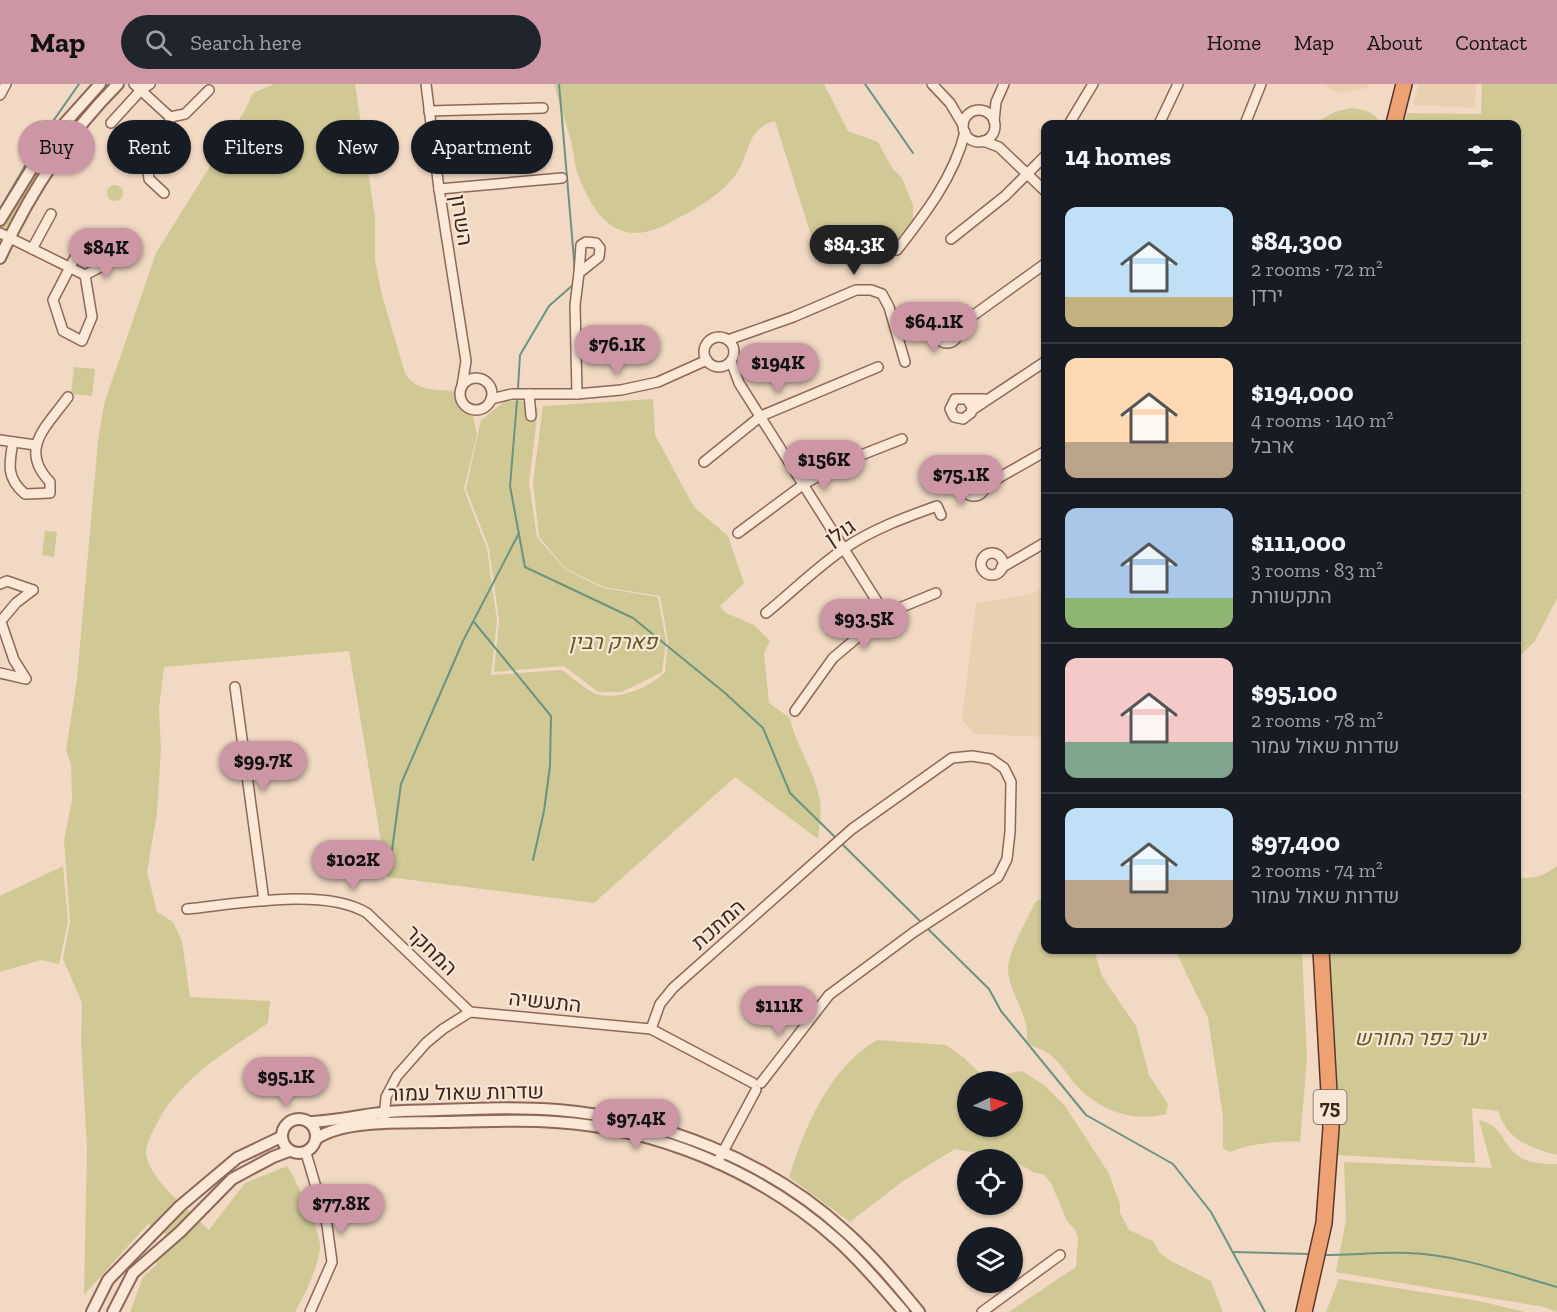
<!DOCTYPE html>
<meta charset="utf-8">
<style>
:root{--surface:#171b24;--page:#20242c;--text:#f1f3f6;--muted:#9ea1a6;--line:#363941;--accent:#cd96a5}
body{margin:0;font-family:"Zilla Slab",Heebo,serif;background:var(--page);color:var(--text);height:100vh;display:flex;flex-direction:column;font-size:22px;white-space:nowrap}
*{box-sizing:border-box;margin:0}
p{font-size:20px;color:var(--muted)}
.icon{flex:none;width:33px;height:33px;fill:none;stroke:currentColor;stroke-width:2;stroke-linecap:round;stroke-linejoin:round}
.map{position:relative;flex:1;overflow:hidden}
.details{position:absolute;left:1041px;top:36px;width:480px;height:834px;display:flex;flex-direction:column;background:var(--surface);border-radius:12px;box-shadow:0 2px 4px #0004}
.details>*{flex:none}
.top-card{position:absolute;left:18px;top:36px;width:570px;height:54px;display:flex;gap:12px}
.needle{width:39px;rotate:86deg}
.controls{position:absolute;left:957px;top:987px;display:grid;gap:12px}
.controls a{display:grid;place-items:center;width:66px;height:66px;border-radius:50%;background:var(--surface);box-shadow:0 2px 4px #0004;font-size:30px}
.price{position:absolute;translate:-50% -51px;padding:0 14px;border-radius:21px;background:var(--accent);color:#111;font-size:20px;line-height:39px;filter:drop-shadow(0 2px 3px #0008)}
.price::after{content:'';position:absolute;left:50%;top:36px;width:18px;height:14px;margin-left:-9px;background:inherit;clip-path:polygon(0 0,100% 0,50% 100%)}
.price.selected{background:#222;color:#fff}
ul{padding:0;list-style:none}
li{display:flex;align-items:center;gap:18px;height:150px;padding:0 24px}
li+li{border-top:2px solid var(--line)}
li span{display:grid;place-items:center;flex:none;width:168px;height:120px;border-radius:12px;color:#555}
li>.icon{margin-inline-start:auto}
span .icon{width:72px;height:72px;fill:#fffc;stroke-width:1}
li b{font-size:26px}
h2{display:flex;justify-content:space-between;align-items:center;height:72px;padding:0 24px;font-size:26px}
.chip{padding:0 21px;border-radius:27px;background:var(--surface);box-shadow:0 2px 4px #0004;font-size:21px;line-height:54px}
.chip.selected{background:var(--accent);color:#111}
header{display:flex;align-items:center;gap:36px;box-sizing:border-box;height:84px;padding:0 30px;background:var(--accent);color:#111}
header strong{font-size:28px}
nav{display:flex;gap:33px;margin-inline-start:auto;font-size:21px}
.search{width:420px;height:54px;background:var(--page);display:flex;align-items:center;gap:15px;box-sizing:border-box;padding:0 21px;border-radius:33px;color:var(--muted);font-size:22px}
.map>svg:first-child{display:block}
</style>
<header>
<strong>Map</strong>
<div class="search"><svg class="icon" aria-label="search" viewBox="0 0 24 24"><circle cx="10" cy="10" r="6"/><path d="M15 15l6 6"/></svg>Search here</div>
<nav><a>Home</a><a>Map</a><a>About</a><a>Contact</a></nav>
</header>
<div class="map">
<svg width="1557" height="1228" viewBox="0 0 1557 1228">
<rect width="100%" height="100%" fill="#f1d9c3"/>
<g fill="#e7d1b0">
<polygon points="1323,0 1369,0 1367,4 1338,9"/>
<polygon points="1418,0 1476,0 1475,24 1414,21"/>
<polygon points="1045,503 1045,653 975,650 962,636 976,519 1029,511"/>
</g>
<g fill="#d0c996" fill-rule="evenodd">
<polygon points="101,0 117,0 98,19 9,148 0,142 0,138 37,76"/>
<path d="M274,0H355L375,134V176L382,211L405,289C415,307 434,305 453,307L462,325L473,331L477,351L464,405L487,465L497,537L491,591L562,586C572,593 583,604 594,609C615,618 650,604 665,588L668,557L660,512L604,503L566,485L539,453L533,398L543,322L653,315L655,351L694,423L728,452L744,499L720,522L726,529L754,541L770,557L764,569L769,619L790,634C796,663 816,688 820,718C822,729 819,744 818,755L735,693L594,819L387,793L349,567L164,583L159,624L161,665L157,729L147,788L157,828L173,838L182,857L190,913L270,917L268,939C226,968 178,995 155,1043C151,1051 146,1060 146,1069C148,1095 191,1128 209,1146L245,1099L287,1082C296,1096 322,1149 320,1164C317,1187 306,1208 295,1228H130L143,1193L157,1180L155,1175L169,1152L148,1140L84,1211L87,1065L81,958L82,919L63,875L70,838L64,757L72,716L71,680L66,667L77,595L98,357L104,320L156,169L245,26L253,9Z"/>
<path d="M554,0H824L848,47L878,58L892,84L902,94L913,121V152L818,173L775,37C744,45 751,72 734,93C717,114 695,125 671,138C623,165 597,139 579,93C574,82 574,69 571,57C566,38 559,19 554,0Z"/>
<polygon points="1482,0 1557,0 1557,514 1535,557 1517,575 1516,40 1404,40 1407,29 1481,30"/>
<path d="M1350,24C1363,25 1376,28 1380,40H1313L1335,28Z"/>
<circle cx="115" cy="109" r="8"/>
<circle cx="97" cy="167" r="10"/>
<polygon points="74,283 95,285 92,312 71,310"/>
<polygon points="520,316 538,325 529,399 537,453 566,486 603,504 658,513 666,557 662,588 622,608 598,608 564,582 494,588 499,537 489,464 466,405 481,336 504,318"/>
<polygon points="45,447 57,448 54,473 42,471"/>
<polygon points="63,782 68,838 59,880 41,876 0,888 0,812"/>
<path d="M1557,782V1071C1529,1063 1508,1057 1498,1027L1472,1024L1475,1079L1338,1071L1328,866H1516L1517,793C1534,796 1543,792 1557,782Z"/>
<path d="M1045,814L1046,866H1094L1102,892L1136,942L1149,991L1168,1020L1166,1030C1131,1038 1100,1027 1076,1001C1068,992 1061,980 1052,972C1045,966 1034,963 1026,959C1032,935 1010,911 1008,887C1007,869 1028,834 1036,817Z"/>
<path d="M1175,866H1302L1307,974L1300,1058C1282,1056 1247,1060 1230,1068L1223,1064V1033L1208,934Z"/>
<path d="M877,956L946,961L963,973L984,993L1022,987L1044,1001L1065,1022L1108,1088L1120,1120V1129L1129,1146L1153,1157L1160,1169L1171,1177L1211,1197L1223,1228H1009L1076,1183L1078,1155L1076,1147L1067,1137L1052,1101L1044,1090L1035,1089L1012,1076L955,1065L903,1097L850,1138L789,1093C805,1043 829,984 877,956ZM968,998H1012V1042H968Z"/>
<path d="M1479,1036C1504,1043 1499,1055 1516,1070C1525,1079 1545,1080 1557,1080V1228L1544,1223L1336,1188L1346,1136L1344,1078L1492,1084Z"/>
<polygon points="1339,1195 1479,1217 1525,1228 1326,1228"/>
</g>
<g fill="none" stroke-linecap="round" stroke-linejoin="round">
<g stroke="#6b9380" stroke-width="2">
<polyline points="559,0 575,187"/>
<polyline points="865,0 913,69"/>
<polyline points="0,125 40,56 79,0"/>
<polyline points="518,304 520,271 549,222 574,200"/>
<polyline points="517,317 510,402 525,483 633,534 725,609 763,644 790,709 837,755"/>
<polyline points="474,538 551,632 550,682 544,727 533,776"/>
<polyline points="841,759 922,839"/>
<polyline points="392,766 401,700 463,557 519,449"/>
<polyline points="926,843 989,905 1001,927 1086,1031 1173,1080 1211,1128 1265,1228"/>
<polyline points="1234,1168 1309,1170"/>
<path d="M1324,1171C1352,1171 1380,1168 1408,1169C1456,1170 1511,1190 1557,1203"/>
</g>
<g stroke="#8d6858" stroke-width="12">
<g id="minor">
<polyline points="134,0 170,33 169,42 146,73 149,95 164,109"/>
<polyline points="426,0 439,105 466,277 462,302"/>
<polyline points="932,0 950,19 963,41"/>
<polyline points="0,11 6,0"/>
<circle cx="979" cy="42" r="16"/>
<polyline points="429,27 543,24"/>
<polyline points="170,33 185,30 209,6"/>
<polyline points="994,37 996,18 1004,0"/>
<polyline points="111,39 141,6 150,0"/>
<polyline points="1069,40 1093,0"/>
<polyline points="1159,40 1178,0"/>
<polyline points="1245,40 1261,0"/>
<polyline points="983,57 999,63 1046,108"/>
<polyline points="439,105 562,94"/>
<polyline points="0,149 85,191 124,171 130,162 100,152 82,160 53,216 63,247 82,257 92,233 85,191"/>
<polyline points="951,155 1005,112 1046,71"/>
<polygon points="586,158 596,159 600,164 599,173 579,189 581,161"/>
<polyline points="32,165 51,130"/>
<path d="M897,166C925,130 954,93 965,48"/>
<circle cx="947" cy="248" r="11"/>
<polyline points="957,247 971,233 1046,179"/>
<circle cx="719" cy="268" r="15"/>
<polyline points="728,256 793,233 856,206 871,206 882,210 889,223 905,278"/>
<polyline points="731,277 739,299 885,530"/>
<circle cx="476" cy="310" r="16"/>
<polyline points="529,310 531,332"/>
<polyline points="577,310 575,221 579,189"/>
<polyline points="491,315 512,310 577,310 621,306 658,298 707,276"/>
<polyline points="967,315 972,323 971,329 963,335 954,333 950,325 955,315 984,315"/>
<polyline points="972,326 1046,277"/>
<polyline points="0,356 35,361"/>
<path d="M13,358C9,380 6,394 25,410L50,409V398C18,365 47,342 68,313"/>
<polyline points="704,378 761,332 878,283"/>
<circle cx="974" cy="401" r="11"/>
<polyline points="983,406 1000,393 1046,367"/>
<polyline points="738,449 804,400 846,377 902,355"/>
<circle cx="992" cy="480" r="11"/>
<polyline points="1001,484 1046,458"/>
<polyline points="0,500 7,497 33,506"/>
<path d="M766,529C792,508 817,483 845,464C873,445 906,433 937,422L941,431"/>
<polyline points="0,538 16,519 33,506"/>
<polyline points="0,589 26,595 14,576 1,538"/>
<polyline points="235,603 264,817"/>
<polyline points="795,627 833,574 885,530 936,509"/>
<path d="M187,825C236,820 325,803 367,829L470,928"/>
<polyline points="651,945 660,920 673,904 852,745 952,674 972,672 991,675 1004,684 1011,698 1010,748 1007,775 998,793 914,848 829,911 761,999"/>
<polyline points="384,1035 386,1013 397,992 426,959 443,945 470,928 651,945 753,999"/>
<polyline points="306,1069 327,1141 332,1178 310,1228"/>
<polyline points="717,1079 756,1006"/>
<polyline points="982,1228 1060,1171"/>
</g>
</g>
<g stroke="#8d6858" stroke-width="14">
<g id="tertiary">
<polyline points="0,136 48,58 100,0"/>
<path d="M0,174C30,108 67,51 118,0"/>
<circle cx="299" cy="1052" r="17"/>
<path d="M309,1038C340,1037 371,1028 403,1027C454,1026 507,1022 558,1026C662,1035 768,1076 846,1148C873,1172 896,1200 919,1228"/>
<path d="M316,1055C343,1035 407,1039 441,1038C479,1038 517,1035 555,1038C656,1044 760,1087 836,1155C861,1177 882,1203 904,1228"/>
<polyline points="92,1228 108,1196 180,1122 237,1074 281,1053"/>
<polyline points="113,1228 133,1189 180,1148 232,1095 273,1073 289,1067"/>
</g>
</g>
<g stroke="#5a372d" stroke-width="18">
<g id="trunk">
<polyline points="1394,40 1404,0"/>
<polyline points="1304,1228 1324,1139 1331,1044 1321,866"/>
</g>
</g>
<use href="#minor" stroke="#fbe8d7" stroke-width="9"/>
<use href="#tertiary" stroke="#fbe8d7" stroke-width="10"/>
<use href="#trunk" stroke="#eea274" stroke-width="15"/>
</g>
<g text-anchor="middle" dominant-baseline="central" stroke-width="4.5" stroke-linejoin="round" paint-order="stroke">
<rect fill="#f8e5d3" stroke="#745f54" stroke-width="1.5" x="1313.5" y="1006" width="33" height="34" rx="4.5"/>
<g font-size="20" font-weight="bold" fill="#3b251d">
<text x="1330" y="1023">75</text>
</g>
<g font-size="21" fill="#3b251d" stroke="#f8e5d3">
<text transform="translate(462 136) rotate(81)">השרון</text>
<text transform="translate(840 448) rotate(-33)">גולן</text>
<text transform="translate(718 840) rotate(-42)">המתכת</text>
<text transform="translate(432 866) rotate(44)">המחקר</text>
<text transform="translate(545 917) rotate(6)">התעשיה</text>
<text transform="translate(466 1008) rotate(-1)">שדרות שאול עמור</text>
</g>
<g font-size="21" font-style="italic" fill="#585923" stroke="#f8e5d3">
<text x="613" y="557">פארק רבין</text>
<text x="1420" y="953">יער כפר החורש</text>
</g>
</g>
</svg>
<div class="controls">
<a><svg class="needle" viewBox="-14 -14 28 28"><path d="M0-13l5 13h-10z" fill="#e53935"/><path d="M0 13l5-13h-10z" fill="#9ea1a6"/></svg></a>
<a><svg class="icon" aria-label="locate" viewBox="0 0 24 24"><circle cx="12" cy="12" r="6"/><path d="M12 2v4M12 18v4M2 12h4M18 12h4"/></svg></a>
<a><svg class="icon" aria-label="layers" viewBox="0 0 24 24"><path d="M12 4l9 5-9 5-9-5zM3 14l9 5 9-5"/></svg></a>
</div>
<b class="price selected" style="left:854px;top:192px">$84.3K</b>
<b class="price" style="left:106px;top:195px">$84K</b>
<b class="price" style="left:934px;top:269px">$64.1K</b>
<b class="price" style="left:617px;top:292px">$76.1K</b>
<b class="price" style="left:778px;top:310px">$194K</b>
<b class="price" style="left:824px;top:407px">$156K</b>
<b class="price" style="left:961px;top:422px">$75.1K</b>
<b class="price" style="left:864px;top:566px">$93.5K</b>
<b class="price" style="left:263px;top:708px">$99.7K</b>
<b class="price" style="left:353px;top:807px">$102K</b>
<b class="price" style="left:779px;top:953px">$111K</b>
<b class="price" style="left:286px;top:1024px">$95.1K</b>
<b class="price" style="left:636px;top:1066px">$97.4K</b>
<b class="price" style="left:341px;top:1151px">$77.8K</b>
<div class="top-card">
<a class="chip selected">Buy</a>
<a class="chip">Rent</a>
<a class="chip">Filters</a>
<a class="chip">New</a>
<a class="chip">Apartment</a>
</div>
<section class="details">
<h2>14 homes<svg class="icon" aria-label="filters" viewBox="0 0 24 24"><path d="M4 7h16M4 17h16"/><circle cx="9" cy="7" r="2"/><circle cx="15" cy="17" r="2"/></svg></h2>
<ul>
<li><span style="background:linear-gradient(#bfe0f5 75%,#c2b280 0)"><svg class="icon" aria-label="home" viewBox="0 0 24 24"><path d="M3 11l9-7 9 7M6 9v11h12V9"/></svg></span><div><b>$84,300</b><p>2 rooms · 72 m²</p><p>ירדן</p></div></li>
<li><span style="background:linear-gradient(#ffd9b3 70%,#b9a48a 0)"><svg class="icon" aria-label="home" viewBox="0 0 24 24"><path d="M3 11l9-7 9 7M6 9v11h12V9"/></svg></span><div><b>$194,000</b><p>4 rooms · 140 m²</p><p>ארבל</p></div></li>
<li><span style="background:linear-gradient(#a9c7e8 75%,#8fb573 0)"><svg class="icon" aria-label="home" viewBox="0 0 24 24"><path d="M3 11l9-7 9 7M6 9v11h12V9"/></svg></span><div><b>$111,000</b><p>3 rooms · 83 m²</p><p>התקשורת</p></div></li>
<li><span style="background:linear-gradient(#f6c9c9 70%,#7fa58c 0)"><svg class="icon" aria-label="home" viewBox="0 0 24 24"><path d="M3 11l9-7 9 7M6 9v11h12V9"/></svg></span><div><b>$95,100</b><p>2 rooms · 78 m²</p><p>שדרות שאול עמור</p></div></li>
<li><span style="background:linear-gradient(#bfe0f5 60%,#b9a48a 0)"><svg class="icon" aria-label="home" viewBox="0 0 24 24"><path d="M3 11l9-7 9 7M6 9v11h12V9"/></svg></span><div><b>$97,400</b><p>2 rooms · 74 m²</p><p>שדרות שאול עמור</p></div></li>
</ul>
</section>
</div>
